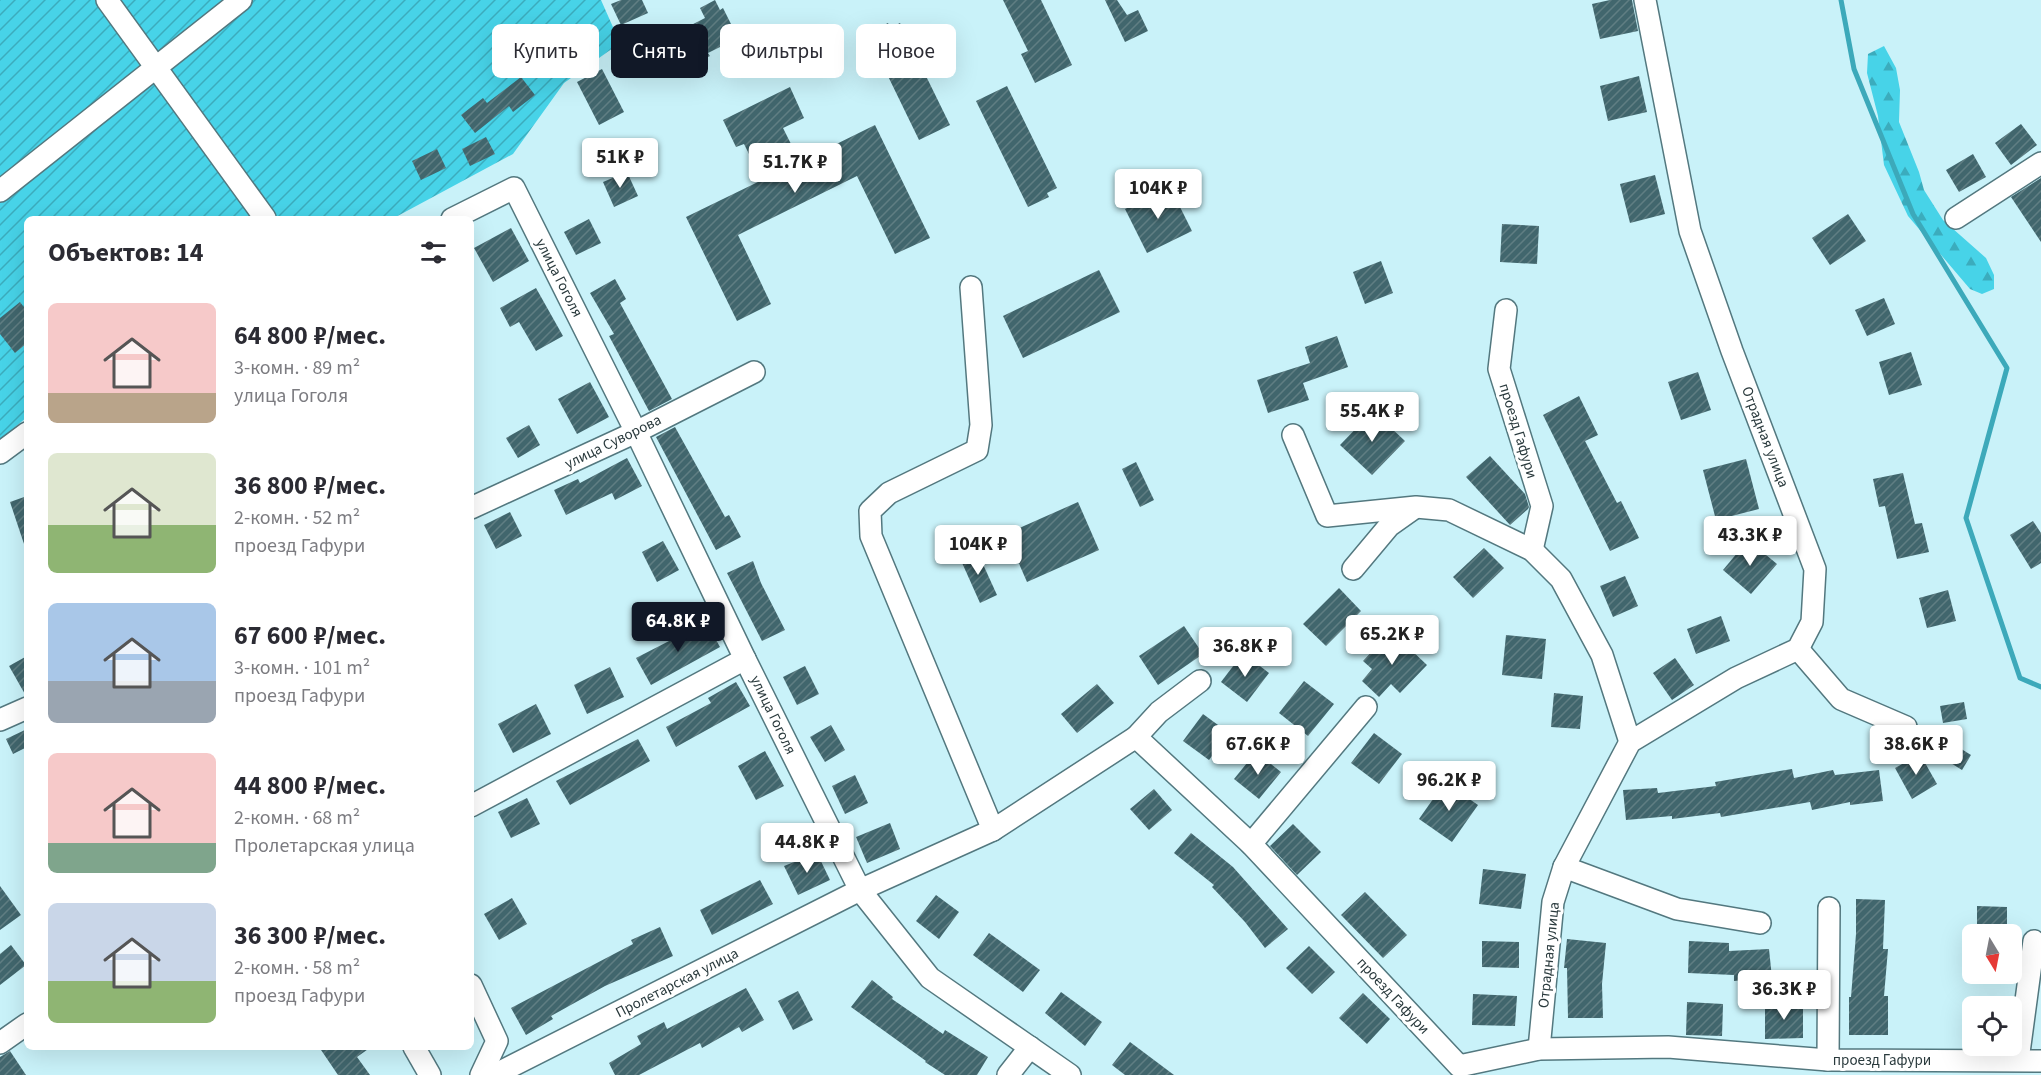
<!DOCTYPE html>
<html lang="ru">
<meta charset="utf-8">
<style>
:root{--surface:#fff;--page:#f2f2f3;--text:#2b2b33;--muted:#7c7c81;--accent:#111827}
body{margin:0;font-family:"Source Sans 3",sans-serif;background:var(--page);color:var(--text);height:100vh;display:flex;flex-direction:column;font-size:22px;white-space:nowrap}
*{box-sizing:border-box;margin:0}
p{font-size:20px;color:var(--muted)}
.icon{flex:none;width:33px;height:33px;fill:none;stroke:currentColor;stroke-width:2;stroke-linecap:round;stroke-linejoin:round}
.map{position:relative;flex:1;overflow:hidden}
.side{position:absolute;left:24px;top:216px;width:450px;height:834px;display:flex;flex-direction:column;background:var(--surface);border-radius:9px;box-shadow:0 6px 24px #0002}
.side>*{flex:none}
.hud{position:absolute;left:492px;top:24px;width:570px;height:54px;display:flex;gap:12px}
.needle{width:39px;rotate:170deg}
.fabs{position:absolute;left:1962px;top:924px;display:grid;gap:12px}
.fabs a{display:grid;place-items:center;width:60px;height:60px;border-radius:9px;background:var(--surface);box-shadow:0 6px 24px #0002;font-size:30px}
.price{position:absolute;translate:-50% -51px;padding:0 14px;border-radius:6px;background:#fff;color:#222;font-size:20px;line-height:39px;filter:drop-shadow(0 2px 3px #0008)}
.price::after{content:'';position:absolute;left:50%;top:36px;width:18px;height:14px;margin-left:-9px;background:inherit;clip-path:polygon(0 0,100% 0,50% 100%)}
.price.on{background:var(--accent);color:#fff}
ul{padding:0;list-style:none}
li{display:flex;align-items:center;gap:18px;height:150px;padding:0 24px}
li span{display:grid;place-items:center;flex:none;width:168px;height:120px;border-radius:9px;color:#555}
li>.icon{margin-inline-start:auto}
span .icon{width:72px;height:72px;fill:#fffc;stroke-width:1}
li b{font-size:26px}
h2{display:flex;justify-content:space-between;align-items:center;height:72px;padding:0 24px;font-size:26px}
.tag{padding:0 21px;border-radius:9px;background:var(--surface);box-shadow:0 6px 24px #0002;font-size:21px;line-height:54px}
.tag.on{background:var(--accent);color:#fff}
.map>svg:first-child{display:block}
</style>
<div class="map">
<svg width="2041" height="1075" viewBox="0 0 2041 1075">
<defs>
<pattern id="forest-firs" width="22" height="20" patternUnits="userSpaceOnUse" patternTransform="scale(1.5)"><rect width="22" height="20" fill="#47d3e8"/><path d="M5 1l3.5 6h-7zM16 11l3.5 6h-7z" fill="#3bacbd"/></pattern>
<pattern id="garden-furrows" width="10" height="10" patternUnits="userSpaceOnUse" patternTransform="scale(1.5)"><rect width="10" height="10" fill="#47d3e8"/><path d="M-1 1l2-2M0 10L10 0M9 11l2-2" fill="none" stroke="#3bacbd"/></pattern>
<pattern id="building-hatch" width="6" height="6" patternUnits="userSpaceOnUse" patternTransform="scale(1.5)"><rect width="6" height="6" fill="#41666d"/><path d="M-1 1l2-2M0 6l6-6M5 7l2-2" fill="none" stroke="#607e83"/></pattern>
</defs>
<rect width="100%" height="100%" fill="#c9f2f9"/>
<polygon fill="url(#forest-firs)" points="1884,46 1896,68 1900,90 1899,122 1919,172 1924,190 1943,220 1986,258 1994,275 1994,289 1982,294 1970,289 1908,216 1884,165 1878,116 1867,73 1868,54"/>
<polygon fill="url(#garden-furrows)" points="0,0 601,0 620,43 564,83 513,154 392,219 27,219 27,417 0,440"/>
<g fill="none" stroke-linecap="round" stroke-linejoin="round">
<polyline stroke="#3ca9ba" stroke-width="5" points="1841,0 1854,69 1913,214 2007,368 1966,518 2020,678 2041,687"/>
</g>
<g fill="url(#building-hatch)">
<polygon points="621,0 642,0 648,13 621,25 611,4"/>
<polygon points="715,0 720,10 723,8 738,38 708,53 710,56 680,72 678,68 662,76 648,47 705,18 700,8"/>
<polygon points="1003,0 1041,0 1072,65 1035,83 1021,54 1028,51"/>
<polygon points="1105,0 1117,0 1127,15 1138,10 1148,31 1125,42"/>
<polygon points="1610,0 1632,0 1638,31 1600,39 1592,4"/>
<polygon points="888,23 890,28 900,23 950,125 919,140 867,33"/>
<polygon points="800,26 815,54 775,76 760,47"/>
<polygon points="602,69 624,112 599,125 577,82"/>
<polygon points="1639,76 1647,112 1608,121 1600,86"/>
<polygon points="521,77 535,95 513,112 509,106 475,133 461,115 483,98 487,103"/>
<polygon points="1007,86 1057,188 1047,193 1049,197 1028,207 976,101"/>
<polygon points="790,87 804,118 783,128 798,158 802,156 804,160 875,125 930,238 895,254 857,176 738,235 771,304 737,321 686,217 760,181 758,177 760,176 744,144 736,147 723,120"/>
<polygon points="2021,124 2037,145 2011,165 1995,143"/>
<polygon points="486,137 495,154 470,166 462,149"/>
<polygon points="437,149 446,168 421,180 412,161"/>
<polygon points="1973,154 1986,177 1959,192 1946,170"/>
<polygon points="627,172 638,196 614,207 603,182"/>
<polygon points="1655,175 1665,214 1630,223 1620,184"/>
<polygon points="2041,178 2041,242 2011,197"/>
<polygon points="1170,187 1192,231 1147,253 1125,209"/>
<polygon points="1848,214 1866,241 1830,265 1812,238"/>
<polygon points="589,219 601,243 576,255 564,232"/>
<polygon points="1502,224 1539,226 1537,264 1500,262"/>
<polygon points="511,228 529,261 493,282 474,248"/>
<polygon points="1381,261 1393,293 1365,304 1353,272"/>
<polygon points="1099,270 1120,312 1023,358 1003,316"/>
<polygon points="615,279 626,299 620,303 672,399 649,411 609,336 614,334 590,293"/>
<polygon points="536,288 563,336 536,351 519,322 510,327 500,308"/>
<polygon points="1884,298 1895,324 1867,336 1855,310"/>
<polygon points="20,302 27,311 27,343 15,353 0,334 0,318"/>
<polygon points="1337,336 1348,367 1303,383 1309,400 1268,413 1257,380 1310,363 1305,347"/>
<polygon points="1911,352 1922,385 1889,395 1879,362"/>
<polygon points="1698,372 1711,410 1681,420 1668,382"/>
<polygon points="590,382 609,417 577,434 558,399"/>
<polygon points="1579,396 1598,435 1585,441 1617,503 1621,501 1639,538 1610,551 1543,415"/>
<polygon points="1373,411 1405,441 1372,475 1340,445"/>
<polygon points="529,425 540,445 518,458 506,438"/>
<polygon points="675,427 725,517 729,515 741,537 716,550 656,437"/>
<polygon points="1490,456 1525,494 1529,507 1528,509 1510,525 1466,477"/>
<polygon points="627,458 642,486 615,500 612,493 566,515 554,490 578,479 580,483"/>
<polygon points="1746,459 1759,509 1716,520 1703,470"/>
<polygon points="1136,462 1154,500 1140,507 1122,469"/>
<polygon points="1903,473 1915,524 1922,523 1929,552 1897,559 1885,506 1879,507 1873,479"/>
<polygon points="27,496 27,544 24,544 10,502"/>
<polygon points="1078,502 1099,550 1027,582 1006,534"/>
<polygon points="510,512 522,536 496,549 484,525"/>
<polygon points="2033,521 2041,533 2041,563 2031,569 2010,535"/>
<polygon points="1748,540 1777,564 1751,594 1723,570"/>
<polygon points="663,541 679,570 657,582 642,552"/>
<polygon points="1484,548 1504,568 1473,598 1453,577"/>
<polygon points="976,549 997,595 980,603 959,556"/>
<polygon points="753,561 761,583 785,630 762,641 727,573"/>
<polygon points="1625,576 1638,606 1613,617 1600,586"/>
<polygon points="1339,588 1361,611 1326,646 1303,624"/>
<polygon points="1948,590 1956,621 1927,628 1919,598"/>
<polygon points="1721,616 1730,641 1696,654 1687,629"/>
<polygon points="706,622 720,647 651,685 636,658"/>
<polygon points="1184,626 1203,654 1158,685 1139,656"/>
<polygon points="1391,631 1427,665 1400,693 1391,684 1379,697 1362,681 1372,669 1363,661"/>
<polygon points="1506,635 1546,639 1542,679 1502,675"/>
<polygon points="1243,653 1269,673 1247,702 1221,682"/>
<polygon points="27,656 27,695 26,696 9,666"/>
<polygon points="1675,658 1694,685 1672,700 1653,673"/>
<polygon points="805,666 819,694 797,705 783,677"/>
<polygon points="610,667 624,697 587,714 574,685"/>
<polygon points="1304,681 1334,704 1308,736 1279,713"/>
<polygon points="736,682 750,706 676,747 666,727 711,703 708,698"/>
<polygon points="1097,684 1114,703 1077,733 1061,714"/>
<polygon points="1554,693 1583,696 1580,729 1551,727"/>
<polygon points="1964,702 1967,719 1943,723 1940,706"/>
<polygon points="536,704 551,734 513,753 498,724"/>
<polygon points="1203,714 1229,733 1209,760 1183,741"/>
<polygon points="831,725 845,750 825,762 810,737"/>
<polygon points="27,729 27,747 13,754 6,739"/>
<polygon points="1374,733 1402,754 1379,784 1351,763"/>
<polygon points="638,739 650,761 570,805 556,781"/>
<polygon points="1950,742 1971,755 1962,770 1941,757"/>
<polygon points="765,751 784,786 756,800 738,766"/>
<polygon points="1256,752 1281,772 1259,799 1234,779"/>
<polygon points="1920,754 1937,784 1912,799 1895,768"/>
<polygon points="1792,769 1794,778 1833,770 1835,775 1879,770 1883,801 1850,805 1850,802 1812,810 1810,802 1721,817 1720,813 1672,819 1672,816 1626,820 1623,790 1657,788 1658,793 1716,786 1715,782"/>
<polygon points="855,775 868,803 845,814 832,786"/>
<polygon points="1445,782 1478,805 1452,842 1419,819"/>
<polygon points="1154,789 1172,810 1149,830 1130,809"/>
<polygon points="527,798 540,824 511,838 498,812"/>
<polygon points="890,823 900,849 867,863 856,837"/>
<polygon points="1293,824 1321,852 1297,875 1270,846"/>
<polygon points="1191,833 1233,867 1288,929 1265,948 1245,922 1212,887 1214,885 1174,853"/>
<polygon points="817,853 830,880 798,895 784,866"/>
<polygon points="1483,869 1526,874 1521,909 1479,904"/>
<polygon points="760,880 773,904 712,935 700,910"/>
<polygon points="0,886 21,915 0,930"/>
<polygon points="1365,892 1407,935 1383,958 1341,915"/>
<polygon points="936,895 959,912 939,939 916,921"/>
<polygon points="512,898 527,924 499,940 484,914"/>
<polygon points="1856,899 1885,900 1883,949 1888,949 1884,996 1888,996 1888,1035 1849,1035 1849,997 1851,997 1856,934"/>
<polygon points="1977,906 2007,907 2007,934 1977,934"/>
<polygon points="660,927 673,956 605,986 551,1016 553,1019 526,1035 511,1008 633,944 631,940"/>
<polygon points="989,933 1040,970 1023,992 973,955"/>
<polygon points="1567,939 1606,943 1602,984 1603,1018 1568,1018 1567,968 1564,968"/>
<polygon points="1482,941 1519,942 1519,968 1482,967"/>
<polygon points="1689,941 1729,943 1729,951 1769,949 1772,978 1734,981 1734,975 1688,973"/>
<polygon points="11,945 26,965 0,985 0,954"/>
<polygon points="1309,946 1335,972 1312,994 1286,968"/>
<polygon points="872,980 893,997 892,999 943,1034 945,1030 988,1057 977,1075 945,1075 925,1062 926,1061 851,1007"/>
<polygon points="746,988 764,1020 742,1032 739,1027 702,1048 700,1043 639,1075 615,1075 609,1063 641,1044 637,1036 664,1022 667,1029"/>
<polygon points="798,991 813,1020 793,1030 778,1001"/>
<polygon points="1061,992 1102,1022 1085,1046 1045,1013"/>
<polygon points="1363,993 1390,1019 1367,1044 1339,1018"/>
<polygon points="1473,994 1517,996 1515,1026 1472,1025"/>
<polygon points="1687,1002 1723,1004 1722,1036 1686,1035"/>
<polygon points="1765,1004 1803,1004 1803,1038 1765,1039"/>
<polygon points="1130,1042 1174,1075 1125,1075 1112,1065"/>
<polygon points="319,1047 371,1047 357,1057 370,1075 338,1075"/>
<polygon points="10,1051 26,1075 0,1075 0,1057"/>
</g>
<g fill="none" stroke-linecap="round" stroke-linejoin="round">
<g stroke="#53787f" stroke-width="24">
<g id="minor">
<polyline points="107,0 265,218"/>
<polyline points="0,191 241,0"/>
<polyline points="1956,218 2041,163"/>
<polyline points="452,219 514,188 636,432 745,659 860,890 930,978 1070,1075"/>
<polyline points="971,287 981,425 977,450 889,493 870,511 871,536 993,830"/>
<polyline points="1506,310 1499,369 1542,506 1532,550"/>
<polyline points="1293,435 1327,516 1416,507 1449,510 1532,550 1561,579 1602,655 1630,742"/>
<polyline points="0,453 27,433"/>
<polyline points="471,508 636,432 754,372"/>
<polyline points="1353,569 1389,526 1413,509"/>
<polyline points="1798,649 1841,699 1906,727"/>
<polyline points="0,720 27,708"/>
<polyline points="1136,737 1159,712 1200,681"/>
<polyline points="471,806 745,659"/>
<polyline points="1251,844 1366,707"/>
<polyline points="1564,867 1677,909 1760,923"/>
<polyline points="471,985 497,1041 481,1075"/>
<polyline points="0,1043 27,1024"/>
<polyline points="414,1047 430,1075"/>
<polyline points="1539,1049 1553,902 1564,867 1630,742 1736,678 1798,649 1812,622 1815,569 1732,351 1690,231 1645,0"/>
<polyline points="1828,1060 1829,908"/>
<polyline points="2018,1060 2034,941"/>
<polyline points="494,1075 860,890 993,830 1136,737 1251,844 1459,1066 1539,1049 1668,1047 1828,1060 2041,1061"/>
<polyline points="1008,1075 1030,1047"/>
</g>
</g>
<use href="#minor" stroke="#fff" stroke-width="21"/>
</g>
<g text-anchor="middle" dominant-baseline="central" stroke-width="6" stroke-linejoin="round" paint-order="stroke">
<g font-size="15" fill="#2a3a3d" stroke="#fff">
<text transform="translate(559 278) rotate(63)">улица Гоголя</text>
<text transform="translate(1518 431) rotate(73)">проезд Гафури</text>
<text transform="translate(1765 437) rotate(69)">Отрадная улица</text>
<text transform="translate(613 442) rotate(-26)">улица Суворова</text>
<text transform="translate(773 715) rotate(64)">улица Гоголя</text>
<text transform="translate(1549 955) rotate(-84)">Отрадная улица</text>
<text transform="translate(677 983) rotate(-27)">Пролетарская улица</text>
<text transform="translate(1393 996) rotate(47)">проезд Гафури</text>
<text x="1882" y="1060">проезд Гафури</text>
</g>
</g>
</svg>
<div class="fabs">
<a><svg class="needle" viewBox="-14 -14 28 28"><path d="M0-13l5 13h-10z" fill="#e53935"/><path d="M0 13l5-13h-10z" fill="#7c7c81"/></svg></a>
<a><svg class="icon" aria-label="locate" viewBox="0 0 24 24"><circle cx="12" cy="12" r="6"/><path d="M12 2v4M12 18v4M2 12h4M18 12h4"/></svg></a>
</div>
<b class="price" style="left:620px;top:189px">51K ₽</b>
<b class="price" style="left:795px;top:194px">51.7K ₽</b>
<b class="price" style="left:1158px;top:220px">104K ₽</b>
<b class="price" style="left:1372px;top:443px">55.4K ₽</b>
<b class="price" style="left:1750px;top:567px">43.3K ₽</b>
<b class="price" style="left:978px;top:576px">104K ₽</b>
<b class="price on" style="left:678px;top:653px">64.8K ₽</b>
<b class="price" style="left:1392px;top:666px">65.2K ₽</b>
<b class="price" style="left:1245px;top:678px">36.8K ₽</b>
<b class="price" style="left:1258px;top:776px">67.6K ₽</b>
<b class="price" style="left:1916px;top:776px">38.6K ₽</b>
<b class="price" style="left:1449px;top:812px">96.2K ₽</b>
<b class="price" style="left:807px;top:874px">44.8K ₽</b>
<b class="price" style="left:1784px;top:1021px">36.3K ₽</b>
<div class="hud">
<a class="tag">Купить</a>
<a class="tag on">Снять</a>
<a class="tag">Фильтры</a>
<a class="tag">Новое</a>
</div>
<section class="side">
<h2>Объектов: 14<svg class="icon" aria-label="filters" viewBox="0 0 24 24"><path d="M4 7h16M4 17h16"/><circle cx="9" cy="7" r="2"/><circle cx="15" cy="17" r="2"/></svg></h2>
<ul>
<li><span style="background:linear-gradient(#f6c9c9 75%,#b9a48a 0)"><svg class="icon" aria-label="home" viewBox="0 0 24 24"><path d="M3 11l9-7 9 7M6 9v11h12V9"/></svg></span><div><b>64 800 ₽/мес.</b><p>3-комн. · 89 m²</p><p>улица Гоголя</p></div></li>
<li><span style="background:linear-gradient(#dfe7d0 60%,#8fb573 0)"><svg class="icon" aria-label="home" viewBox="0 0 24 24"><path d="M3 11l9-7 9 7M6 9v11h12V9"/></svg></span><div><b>36 800 ₽/мес.</b><p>2-комн. · 52 m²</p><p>проезд Гафури</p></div></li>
<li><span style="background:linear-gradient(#a9c7e8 65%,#9aa5b1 0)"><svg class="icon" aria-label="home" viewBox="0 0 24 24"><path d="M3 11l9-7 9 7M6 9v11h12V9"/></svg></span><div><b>67 600 ₽/мес.</b><p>3-комн. · 101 m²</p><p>проезд Гафури</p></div></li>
<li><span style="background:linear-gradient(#f6c9c9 75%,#7fa58c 0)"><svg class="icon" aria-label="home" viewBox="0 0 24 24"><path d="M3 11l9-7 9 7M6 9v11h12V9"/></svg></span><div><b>44 800 ₽/мес.</b><p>2-комн. · 68 m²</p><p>Пролетарская улица</p></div></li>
<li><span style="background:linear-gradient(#c9d6e8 65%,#8fb573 0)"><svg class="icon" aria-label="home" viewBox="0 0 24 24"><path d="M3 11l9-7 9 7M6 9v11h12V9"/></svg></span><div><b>36 300 ₽/мес.</b><p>2-комн. · 58 m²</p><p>проезд Гафури</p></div></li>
</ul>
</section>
</div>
